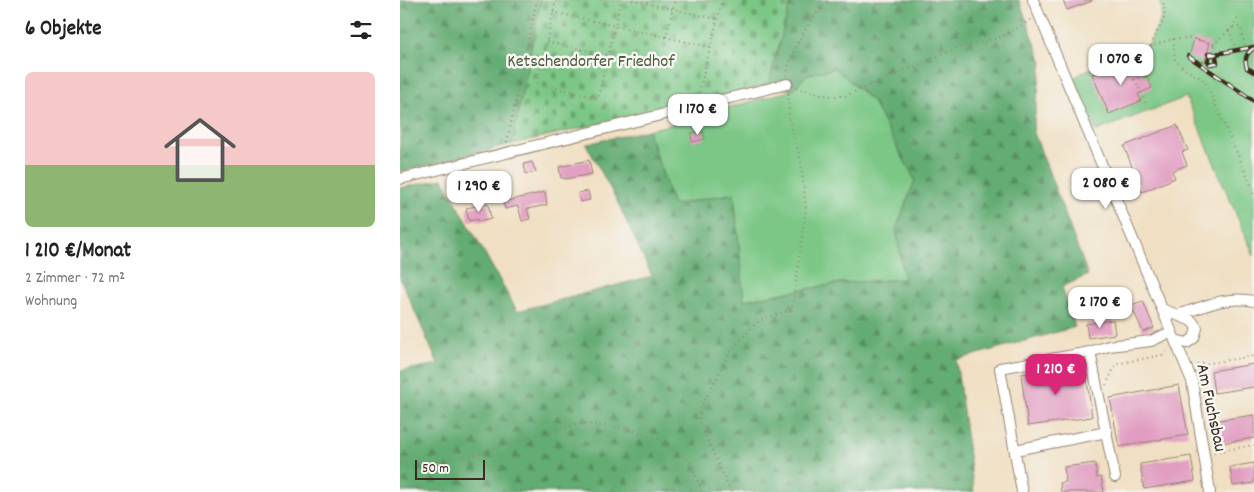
<!DOCTYPE html>
<html lang="de">
<meta charset="utf-8">
<style>
:root{--surface:#fff;--page:#f2f2f2;--text:#222;--muted:#767676;--line:#e0e0e0;--accent:#db2777}
body{margin:0;font-family:Dekko,sans-serif;background:var(--page);color:var(--text);height:100vh;display:flex;flex-direction:column;font-size:19px;white-space:nowrap}
*{box-sizing:border-box;margin:0}
p{font-size:16px;color:var(--muted)}
.icon{flex:none;width:28px;height:28px;fill:none;stroke:currentColor;stroke-width:2;stroke-linecap:round;stroke-linejoin:round}
.map{position:relative;flex:1;overflow:hidden}
.details{display:flex;flex-direction:column;background:var(--surface);width:400px}
.details>*{flex:none}
.scale{position:absolute;left:15px;bottom:12px;width:70px;box-sizing:border-box;padding-left:5px;border:2px solid #3b2a1e;border-top:0;font-size:14px;line-height:18px;white-space:nowrap;color:#3b2a1e;-webkit-text-stroke:4px #f6f6f2;paint-order:stroke}
.price{position:absolute;translate:-50% -42px;padding:0 11px;border-radius:10px;background:#fff;color:#222;font-size:16px;line-height:32px;filter:drop-shadow(0 1px 2px #0008)}
.price::after{content:'';position:absolute;left:50%;top:30px;width:15px;height:11px;margin-left:-8px;background:inherit;clip-path:polygon(0 0,100% 0,50% 100%)}
.price.active{background:var(--accent);color:#fff}
ul{padding:0;list-style:none}
li{display:grid;align-content:center;gap:10px;height:265px;padding:0 25px}
li+li{border-top:1px solid var(--line)}
li span{display:grid;place-items:center;height:155px;border-radius:8px;color:#555}
li>.icon{margin-inline-start:auto}
span .icon{width:90px;height:90px;fill:#fffc;stroke-width:1}
li b{font-size:21px}
h2{display:flex;justify-content:space-between;align-items:center;height:60px;padding:0 25px;font-size:21px}
main{display:flex;flex:1;min-height:0}
.map>svg:first-child{display:block}
</style>
<main>
<section class="details">
<h2>6 Objekte<svg class="icon" aria-label="filters" viewBox="0 0 24 24"><path d="M4 7h16M4 17h16"/><circle cx="9" cy="7" r="2"/><circle cx="15" cy="17" r="2"/></svg></h2>
<ul>
<li><span style="background:linear-gradient(#f6c9c9 60%,#8fb573 0)"><svg class="icon" aria-label="home" viewBox="0 0 24 24"><path d="M3 11l9-7 9 7M6 9v11h12V9"/></svg></span><div><b>1 210 €/Monat</b><p>2 Zimmer · 72 m²</p><p>Wohnung</p></div></li>
</ul>
</section>
<div class="map">
<svg width="854" height="492" viewBox="0 0 854 492">
<defs>
<pattern id="forest-firs" width="22" height="20" patternUnits="userSpaceOnUse" patternTransform="scale(1.25)"><rect width="22" height="20" fill="#64ac73"/><path d="M5 1l3.5 6h-7zM16 11l3.5 6h-7z" fill="#548c5e"/></pattern>
<pattern id="cemetery-stones" width="16" height="16" patternUnits="userSpaceOnUse" patternTransform="scale(1.25)"><rect width="16" height="16" fill="#7bc786"/><path d="M2 7V4a2 2 0 0 1 4 0v3zM10 15v-3a2 2 0 0 1 4 0v3z" fill="#66a26d"/></pattern>
</defs>
<rect width="100%" height="100%" fill="#f6f6f2"/>
<filter id="ink" filterUnits="userSpaceOnUse"><feTurbulence type="fractalNoise" baseFrequency=".02" numOctaves="2"/><feDisplacementMap in="SourceGraphic" scale="10" xChannelSelector="R" yChannelSelector="G"/><feConvolveMatrix kernelMatrix="1 2 1 2 8 2 1 2 1" color-interpolation-filters="sRGB"/></filter>
<filter id="wash" filterUnits="userSpaceOnUse"><feTurbulence type="fractalNoise" baseFrequency=".0096" numOctaves="4" result="noise"/><feDisplacementMap in="SourceGraphic" scale="20" xChannelSelector="R" yChannelSelector="G"/><feGaussianBlur stdDeviation="1.12" result="paint"/><feColorMatrix in="noise" values="0 0 0 0 0 0 0 0 0 0 0 0 0 0 0 0 0 1.4 0 .05"/><feComposite in="paint" operator="in"/></filter>
<g filter="url(#wash)">
<rect width="100%" height="100%" fill="#f0dfc2"/>
<g fill="#7bc786" stroke="#5b7852">
<path d="M759,0H854V256L786,97L696,131L674,78L687,70L749,45C755,25 766,23 759,0Z"/>
<polygon points="435,68 472,101 515,180 496,229 504,279 441,283 344,300 334,193 273,205 248,130 319,113 327,108 393,90 406,75"/>
</g>
<g fill="url(#forest-firs)" stroke="#506b48">
<polygon points="3,0 141,0 112,144 0,172 0,1"/>
<polygon points="391,0 619,0 642,62 633,130 688,275 662,287 675,327 556,360 574,492 0,492 0,371 38,364 0,278 0,188 43,179 117,311 252,276 216,199 186,144 248,130 273,205 334,193 344,300 441,283 504,279 496,229 515,180 472,101 435,68 406,75 393,90 368,85"/>
</g>
<polygon fill="url(#cemetery-stones)" stroke="#5b7852" points="141,0 391,0 368,85 112,144"/>
<g id="blocks">
<g fill="#e19cc1">
<polygon points="663,0 692,0 692,1 667,10"/>
<polygon points="794,39 810,43 805,62 789,57"/>
<polygon points="725,62 728,68 739,64 744,77 747,76 752,88 738,94 741,101 709,114 692,74"/>
<polygon points="777,125 788,150 782,152 787,165 772,171 775,178 742,192 724,146"/>
<polygon points="303,131 305,139 292,142 291,133"/>
<polygon points="189,160 192,174 165,179 165,178 161,178 159,167"/>
<polygon points="132,162 136,172 126,174 124,164"/>
<polygon points="188,191 190,200 180,202 178,193"/>
<polygon points="145,192 147,205 127,209 130,219 122,221 118,206 105,209 103,202"/>
<polygon points="88,204 91,219 78,222 78,219 69,221 66,208"/>
<polygon points="743,301 754,328 743,332 731,305"/>
<polygon points="713,320 715,334 688,338 686,324"/>
<polygon points="854,364 854,387 814,393 811,371"/>
<polygon points="685,366 692,417 628,426 621,374"/>
<polygon points="779,385 788,435 719,447 710,398"/>
<polygon points="854,415 854,438 822,443 819,420"/>
<polygon points="791,456 795,481 744,489 740,464"/>
<polygon points="695,463 697,478 701,477 704,492 661,492 660,483 666,482 664,467"/>
<polygon points="854,463 854,483 833,486 830,467"/>
</g>
</g>
</g>
<g filter="url(#ink)">
<use href="#blocks" fill-opacity="0" stroke="#968470" stroke-width="1"/>
<g fill="none" stroke-linecap="round" stroke-linejoin="round">
<g stroke="#968470" stroke-width="12">
<g id="minor">
<polyline points="633,0 792,381 810,492"/>
<polyline points="0,179 387,84"/>
<polyline points="762,309 792,321 797,328 794,338 787,343 775,340"/>
<path d="M778,315C803,307 827,295 854,301"/>
<polyline points="690,352 715,477"/>
<polyline points="615,450 707,432"/>
<polyline points="622,492 600,368 690,352 709,346 751,341 771,332"/>
</g>
</g>
<g stroke="#968470" stroke-width="2" stroke-dasharray="1 4" stroke-linecap="butt">
<polyline points="156,0 137,83 198,98 221,0"/>
<polyline points="232,0 317,19"/>
<polyline points="153,12 310,47"/>
<polyline points="833,27 840,27 845,45"/>
<polyline points="829,30 835,46"/>
<polyline points="266,37 275,0"/>
<polyline points="773,39 775,60 783,68 805,81 852,187 854,198"/>
<polyline points="147,42 208,55"/>
<path d="M751,46C757,25 769,25 763,0"/>
<polyline points="812,51 814,44"/>
<path d="M387,76C388,52 412,16 429,0"/>
<polyline points="735,79 746,104"/>
<polyline points="733,80 745,74 740,59 751,46 773,39 792,38 814,44 833,27 839,15"/>
<polyline points="396,88 430,96 445,96 557,48 599,38 621,26 631,19"/>
<polyline points="298,97 322,0"/>
<polyline points="107,142 137,0"/>
<polyline points="797,365 854,356"/>
<polyline points="706,385 716,364 762,355 769,348"/>
<polyline points="814,452 854,445"/>
<polyline points="0,464 30,462 70,456 179,423 224,428 259,439 291,463 302,492"/>
<polyline points="331,492 299,421 300,410 331,350 355,324 365,318 392,310 406,209 401,162 389,119 388,93"/>
</g>
<use href="#minor" stroke="#fff" stroke-width="10"/>
<g stroke="#3b2a1e" stroke-width="4.5">
<g id="rail">
<path d="M854,48C846,53 844,59 847,68L854,72"/>
<polyline points="808,54 812,53 816,56 817,63 810,64 808,61 810,55 854,47"/>
<polyline points="788,56 854,101"/>
</g>
</g>
<use href="#rail" stroke="#f6f6f2" stroke-width="2.5" stroke-dasharray="8" stroke-linecap="butt"/>
</g>
</g>
<g text-anchor="middle" dominant-baseline="central" stroke-width="5" stroke-linejoin="round" paint-order="stroke">
<g font-size="18" fill="#4e593d" stroke="#f6f6f2">
<text x="191" y="62">Ketschendorfer Friedhof</text>
</g>
<g font-size="18" fill="#3b2a1e" stroke="#f6f6f2">
<text transform="translate(810 408) rotate(78)">Am Fuchsbau</text>
</g>
</g>
</svg>
<div class="scale">50 m</div>
<b class="price" style="left:721px;top:86px">1 070 €</b>
<b class="price" style="left:298px;top:136px">1 170 €</b>
<b class="price" style="left:706px;top:210px">2 080 €</b>
<b class="price" style="left:79px;top:213px">1 290 €</b>
<b class="price" style="left:700px;top:329px">2 170 €</b>
<b class="price active" style="left:656px;top:396px">1 210 €</b>
</div>
</main>
